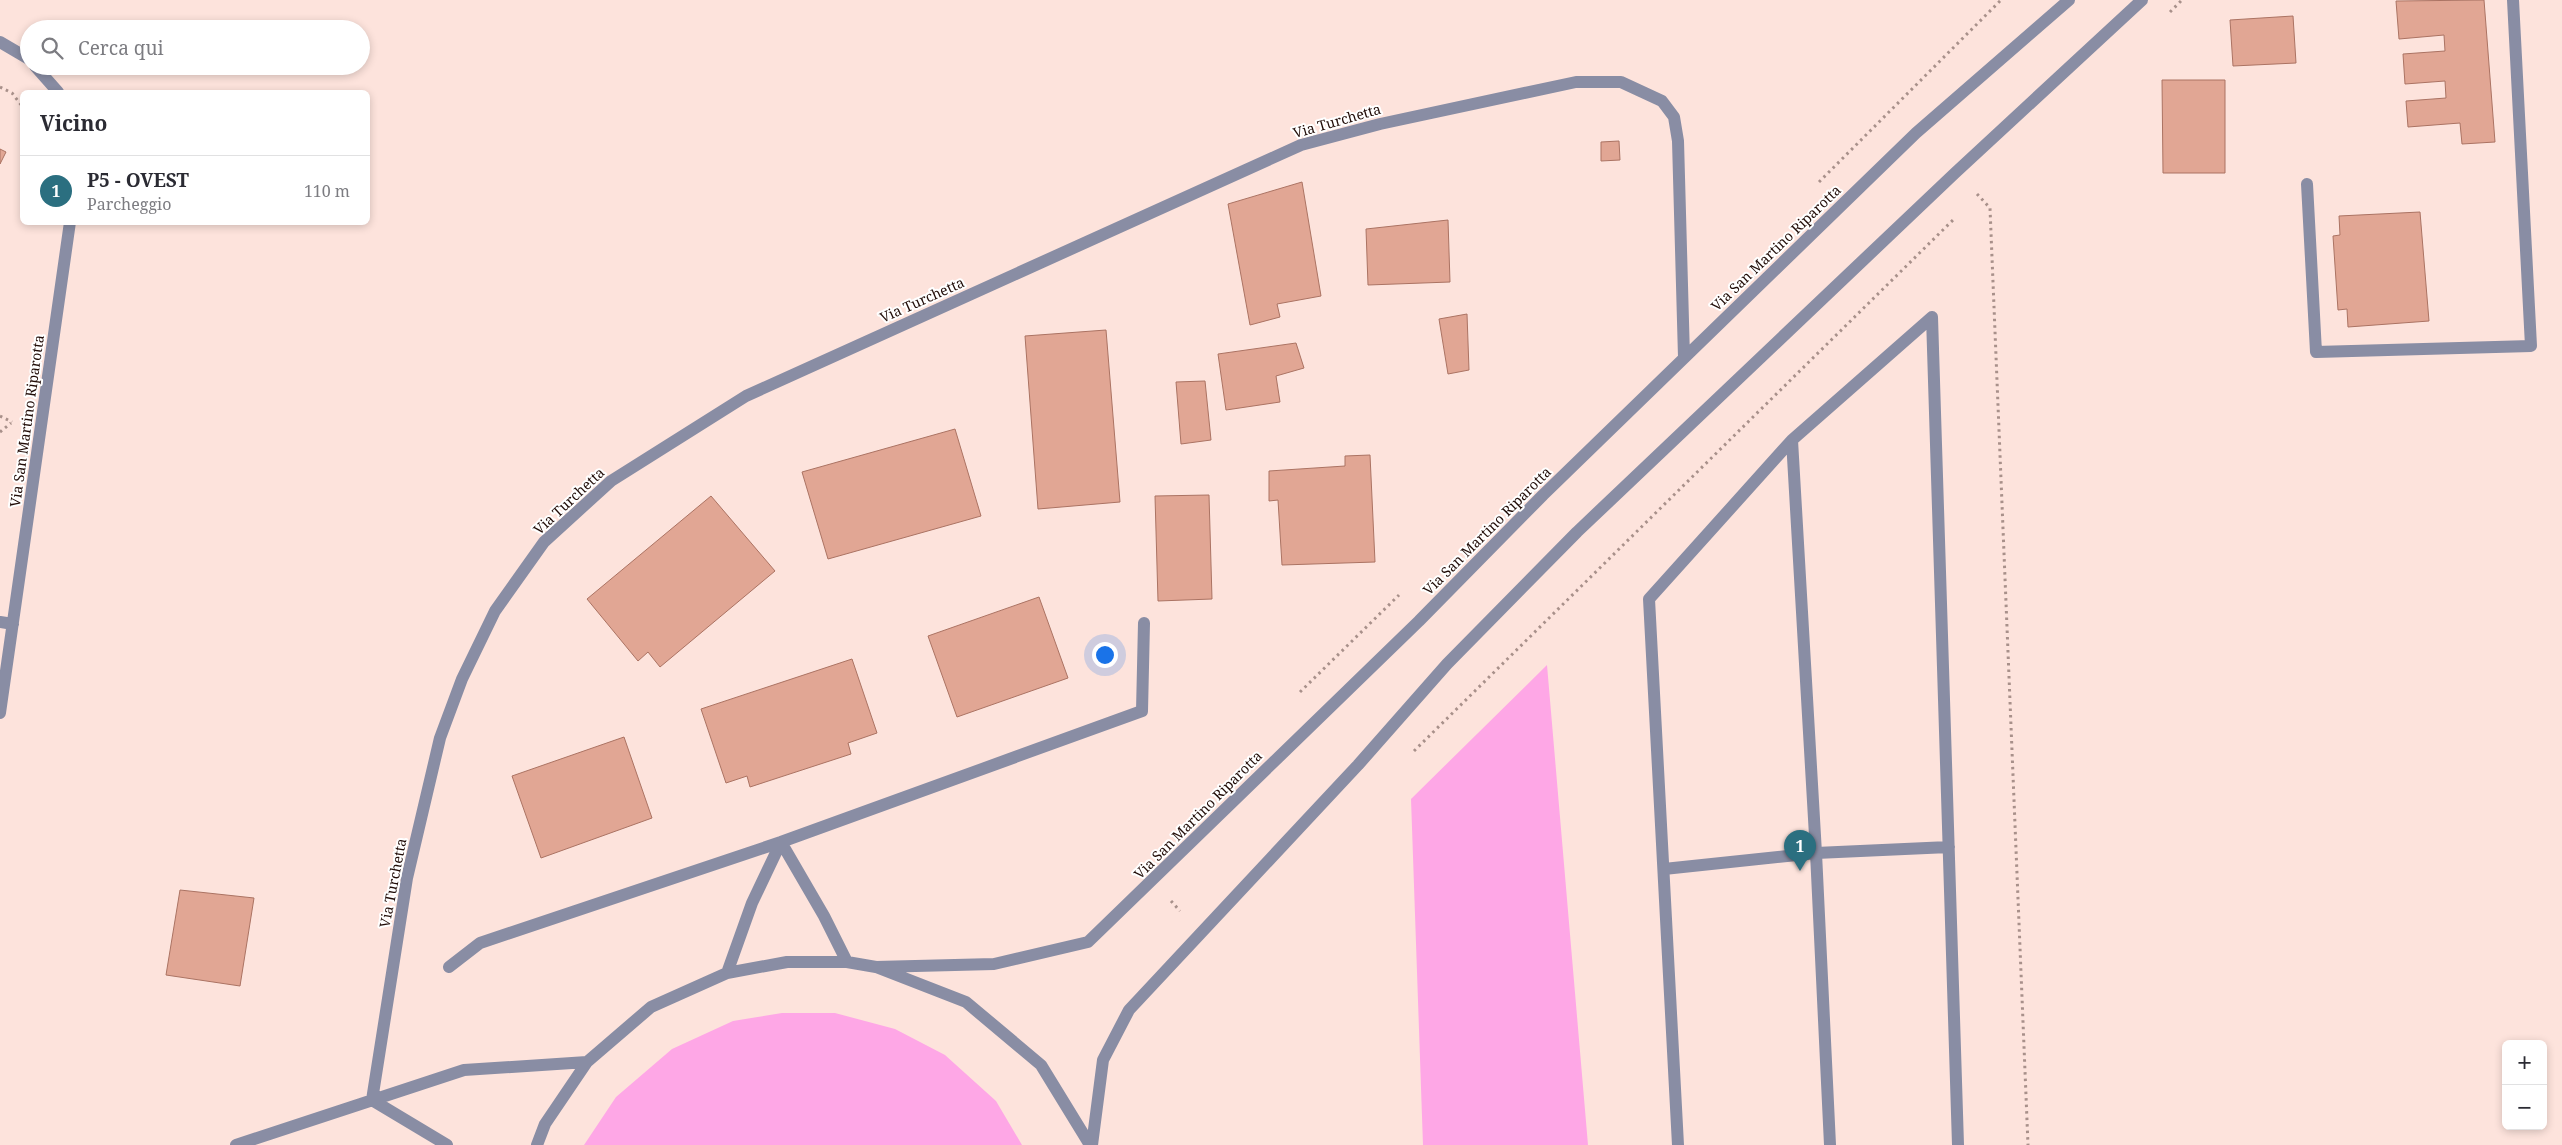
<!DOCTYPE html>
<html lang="it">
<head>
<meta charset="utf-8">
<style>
	:root { --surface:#fff; --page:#f2f2f3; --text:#2b2b33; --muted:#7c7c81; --line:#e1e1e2; --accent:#2b6f80 }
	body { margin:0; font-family:"Noto Serif",serif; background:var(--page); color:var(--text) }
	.controls { position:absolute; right:15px; bottom:15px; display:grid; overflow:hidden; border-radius:8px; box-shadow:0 2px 8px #0003 }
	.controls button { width:45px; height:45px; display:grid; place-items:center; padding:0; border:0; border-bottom:1px solid var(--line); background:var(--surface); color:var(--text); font:25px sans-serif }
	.you { position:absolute; left:1104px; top:654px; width:18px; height:18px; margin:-12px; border:4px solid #fff; border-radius:50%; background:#1a73e8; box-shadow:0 0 0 8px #1a73e833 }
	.badge { display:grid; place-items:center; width:32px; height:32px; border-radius:50%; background:var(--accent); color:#fff; font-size:16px; font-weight:700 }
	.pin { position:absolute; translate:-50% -41px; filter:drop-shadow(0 1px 2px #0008) }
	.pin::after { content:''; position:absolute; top:26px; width:18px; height:15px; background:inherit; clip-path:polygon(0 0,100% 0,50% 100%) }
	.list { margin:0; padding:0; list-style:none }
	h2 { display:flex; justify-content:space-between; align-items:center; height:65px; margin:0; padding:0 20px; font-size:21px }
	h2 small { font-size:16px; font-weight:400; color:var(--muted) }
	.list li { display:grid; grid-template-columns:32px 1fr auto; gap:15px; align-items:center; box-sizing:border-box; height:70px; padding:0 20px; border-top:1px solid var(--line) }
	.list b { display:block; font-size:19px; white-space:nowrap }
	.list p { margin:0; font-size:16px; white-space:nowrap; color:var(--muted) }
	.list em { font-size:16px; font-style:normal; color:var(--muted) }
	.icon { flex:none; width:28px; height:28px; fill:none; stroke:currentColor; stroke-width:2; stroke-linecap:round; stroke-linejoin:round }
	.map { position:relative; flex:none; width:2562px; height:1145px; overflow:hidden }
	.search { position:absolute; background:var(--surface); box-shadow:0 2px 8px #0003; left:20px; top:20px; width:350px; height:55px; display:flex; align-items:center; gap:12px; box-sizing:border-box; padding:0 18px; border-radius:28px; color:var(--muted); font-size:19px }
	.panel { position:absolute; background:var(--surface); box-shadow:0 2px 8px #0003; left:20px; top:90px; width:350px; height:135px; border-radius:8px }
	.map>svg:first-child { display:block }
	.green { fill:#fea7e6 }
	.building { fill:#e1a694; stroke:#ab7363 }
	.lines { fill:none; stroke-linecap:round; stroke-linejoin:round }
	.path { stroke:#a8908a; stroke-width:3; stroke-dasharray:2.5 4; stroke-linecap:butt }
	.minor { stroke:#898da4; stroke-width:12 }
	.labels { text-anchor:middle; stroke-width:4; stroke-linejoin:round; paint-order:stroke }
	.street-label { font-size:14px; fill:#210c07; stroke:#fff }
</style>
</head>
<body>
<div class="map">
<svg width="2562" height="1145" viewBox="0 0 2562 1145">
	<rect width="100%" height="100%" fill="#fde3dc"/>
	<path class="green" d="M1547,665l41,480h-165l-12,-346z
		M782,1013h53l60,16 50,26 51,46 26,44h-438l32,-48 56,-48 61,-28z"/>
	<path class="building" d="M2484,0l11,142 -33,2 -2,-21 -52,4 -2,-26 40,-3 -1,-17 -40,3 -2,-30 42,-3 -1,-16 -45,4 -3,-38z
		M2293,16l3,47 -63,3 -3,-46z
		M2162,80h63v93h-62z
		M1619,141l1,19 -19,1v-19z
		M0,149l6,3 -6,12z
		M1302,182l19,114 -44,8 3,13 -30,8 -22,-121z
		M2420,212l9,109 -81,6 -1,-18 -9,1 -5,-74 7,-1 -1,-19z
		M1448,220l2,62 -82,3 -2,-56z
		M1467,314l2,56 -21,4 -9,-55z
		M1106,330l14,172 -82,7 -13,-173z
		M1296,343l8,25 -28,8 4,26 -54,8 -8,-56z
		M1205,381l6,59 -30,4 -5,-62z
		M955,429l26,87 -153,43 -26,-87z
		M1370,455l5,107 -93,3 -4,-65 -9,1v-30l76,-5v-10z
		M1209,495l3,104 -54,2 -3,-105z
		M711,496l64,75 -115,96 -12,-15 -10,9 -51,-62z
		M1039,597l29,81 -111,39 -29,-81z
		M852,659l25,74 -29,10 3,11 -101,33 -3,-11 -21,7 -25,-74z
		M624,737l28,81 -111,40 -29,-82z
		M180,890l74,8 -14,88 -74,-11z"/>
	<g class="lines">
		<path class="path" d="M2170,12l12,-12
			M0,87l12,6 10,13
			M1819,182l182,-182
			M1977,194l13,14 38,937
			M0,416l12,6
			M0,432l11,-9
			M1300,692l99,-97
			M1414,751l539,-531
			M1171,901l9,10"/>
		<path class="minor" d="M0,42l29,17
			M35,66l23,26
			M2307,184l9,168 215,-6 -18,-346
			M1932,317l26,828
			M1792,440l24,413 14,292
			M0,622l13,2
			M0,713l70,-491
			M781,842l43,74 23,46
			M1664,869l152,-16 133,-6
			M449,967l31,-24 301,-101 361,-131 2,-88
			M876,967l118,-3 94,-22 331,-321 124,-126 373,-362 153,-133
			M727,973l25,-70 29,-61
			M372,1100l35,-222 33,-140 22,-59 33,-68 49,-69 67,-61 135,-85 555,-251 79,-21 196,-42h45l41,19 12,16 4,24 6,216
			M372,1100l75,45
			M236,1145l228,-75 123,-8
			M537,1145l8,-21 42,-62 64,-55 76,-34 60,-11h60l29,5 90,35 75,63 49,80
			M1092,1145l11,-85 26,-50 229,-245 89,-101 130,-132 378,-359 187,-173
			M1678,1145l-29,-546 143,-159 140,-123"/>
	</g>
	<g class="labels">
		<g class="street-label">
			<text transform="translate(1337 121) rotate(-16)" y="5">Via Turchetta</text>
			<text transform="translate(1776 248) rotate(-44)" y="5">Via San Martino Riparotta</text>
			<text transform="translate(922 300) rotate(-24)" y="5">Via Turchetta</text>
			<text transform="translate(27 421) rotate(-82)" y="5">Via San Martino Riparotta</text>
			<text transform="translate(569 501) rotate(-43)" y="5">Via Turchetta</text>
			<text transform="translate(1487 531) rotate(-45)" y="5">Via San Martino Riparotta</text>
			<text transform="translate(1198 815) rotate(-45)" y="5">Via San Martino Riparotta</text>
			<text transform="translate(393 883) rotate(-79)" y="5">Via Turchetta</text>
		</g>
	</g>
</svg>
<div class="controls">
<button>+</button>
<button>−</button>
</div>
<div class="you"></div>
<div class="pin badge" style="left:1800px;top:871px">1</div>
<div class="search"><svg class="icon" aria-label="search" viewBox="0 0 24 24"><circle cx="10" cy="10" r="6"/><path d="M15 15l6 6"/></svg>Cerca qui</div>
<section class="panel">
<h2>Vicino<small></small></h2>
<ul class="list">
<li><span class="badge">1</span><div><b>P5 - OVEST</b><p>Parcheggio</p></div><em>110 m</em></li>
</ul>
</section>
</div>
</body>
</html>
